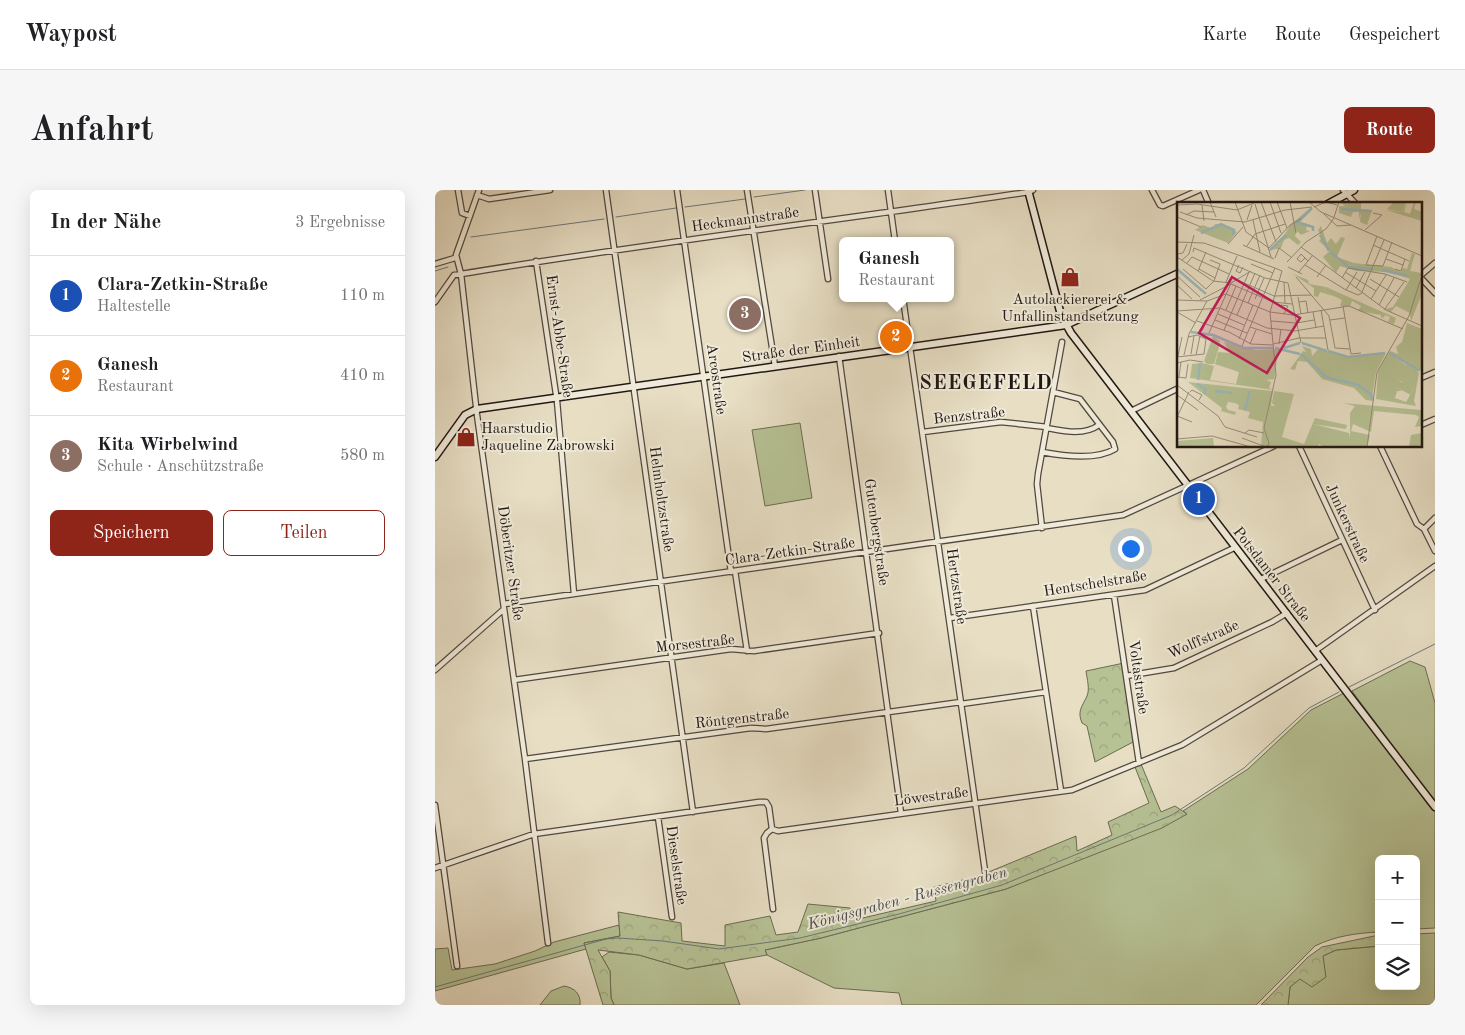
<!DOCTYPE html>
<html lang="de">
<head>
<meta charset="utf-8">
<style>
	:root { --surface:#fff; --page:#f6f6f6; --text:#202124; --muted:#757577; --line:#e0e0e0; --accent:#8f2418 }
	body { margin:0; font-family:"Old Standard TT",serif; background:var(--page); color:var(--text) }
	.controls { position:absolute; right:15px; bottom:15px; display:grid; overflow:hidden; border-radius:8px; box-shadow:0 5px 20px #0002 }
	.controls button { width:45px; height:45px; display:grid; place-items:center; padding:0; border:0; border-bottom:1px solid var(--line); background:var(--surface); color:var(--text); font:25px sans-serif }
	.you { position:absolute; left:695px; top:358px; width:18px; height:18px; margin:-12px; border:4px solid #fff; border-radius:50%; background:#1a73e8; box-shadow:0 0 0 8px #1a73e833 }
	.badge { display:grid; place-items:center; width:32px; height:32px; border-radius:50%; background:var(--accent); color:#fff; font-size:16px; font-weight:700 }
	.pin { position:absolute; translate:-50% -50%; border:2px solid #fff; box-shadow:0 1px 5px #0006 }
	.popup { position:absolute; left:404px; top:47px; width:115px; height:65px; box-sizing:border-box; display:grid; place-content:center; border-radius:8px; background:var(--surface); filter:drop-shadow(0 1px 4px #0005); font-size:16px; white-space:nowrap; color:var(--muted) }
	.popup b { font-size:19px; color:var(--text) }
	.popup::after { content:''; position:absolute; left:50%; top:100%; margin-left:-10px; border:10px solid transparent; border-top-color:var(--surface) }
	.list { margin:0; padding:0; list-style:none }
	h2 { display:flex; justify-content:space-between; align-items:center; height:65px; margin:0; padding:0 20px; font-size:21px }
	h2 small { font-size:16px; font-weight:400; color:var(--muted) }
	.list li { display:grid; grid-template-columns:32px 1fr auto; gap:15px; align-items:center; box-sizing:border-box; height:80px; padding:0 20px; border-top:1px solid var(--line) }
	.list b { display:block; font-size:19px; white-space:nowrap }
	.list p { margin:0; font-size:16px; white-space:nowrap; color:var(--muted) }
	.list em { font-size:16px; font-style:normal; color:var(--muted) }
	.actions { display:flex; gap:10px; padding:15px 20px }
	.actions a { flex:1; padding:11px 0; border:1px solid var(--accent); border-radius:8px; text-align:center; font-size:18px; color:var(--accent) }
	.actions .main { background:var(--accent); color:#fff }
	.icon { flex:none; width:28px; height:28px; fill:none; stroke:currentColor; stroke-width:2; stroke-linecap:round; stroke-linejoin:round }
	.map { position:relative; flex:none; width:1000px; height:815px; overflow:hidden; border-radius:8px }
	header { display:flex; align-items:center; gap:30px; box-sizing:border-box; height:70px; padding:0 25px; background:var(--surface); border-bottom:1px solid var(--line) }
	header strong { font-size:24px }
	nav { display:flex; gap:28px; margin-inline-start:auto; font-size:18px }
	.intro { display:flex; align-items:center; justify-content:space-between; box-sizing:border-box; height:120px; padding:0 30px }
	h1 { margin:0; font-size:35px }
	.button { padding:12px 22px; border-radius:8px; background:var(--accent); color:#fff; font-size:18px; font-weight:700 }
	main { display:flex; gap:30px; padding:0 30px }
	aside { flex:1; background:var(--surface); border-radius:8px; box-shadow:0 5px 20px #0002 }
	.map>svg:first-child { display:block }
	.green { fill:#b6c194; stroke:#6c6c53 }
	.forest { fill:url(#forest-crowns); stroke:#6c6c53 }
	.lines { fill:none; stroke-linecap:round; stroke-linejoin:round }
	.stream { stroke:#6b7879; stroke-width:1 }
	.street-casing { stroke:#53483e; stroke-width:7 }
	.secondary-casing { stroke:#221612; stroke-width:9 }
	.street { stroke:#efead9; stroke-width:4.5 }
	.secondary { stroke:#efead9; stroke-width:6 }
	.labels { text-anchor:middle; stroke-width:4; stroke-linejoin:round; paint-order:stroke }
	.street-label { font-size:15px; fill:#221612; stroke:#efead9 }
	.poi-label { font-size:15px; fill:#221612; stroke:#efead9 }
	.water-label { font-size:16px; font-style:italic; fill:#4c4f4e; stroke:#efead9 }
	.district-label { font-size:20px; font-weight:bold; letter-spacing:1px; fill:#221612; stroke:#efead9 }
	.inset-river { fill:none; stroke:#9bb9be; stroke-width:2.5 }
	.inset-road { fill:none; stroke:#988e7d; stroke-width:1 }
	.view { fill:#c2185b; fill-opacity:0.15; stroke:#c2185b; stroke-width:2.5 }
	.inset-edge { fill:none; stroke:#221612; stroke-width:2.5 }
</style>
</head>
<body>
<header>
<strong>Waypost</strong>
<nav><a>Karte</a><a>Route</a><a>Gespeichert</a></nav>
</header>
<div class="intro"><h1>Anfahrt</h1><a class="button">Route</a></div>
<main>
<aside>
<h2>In der Nähe<small>3 Ergebnisse</small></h2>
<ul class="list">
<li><span class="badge" style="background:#1a4fb4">1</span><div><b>Clara-Zetkin-Straße</b><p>Haltestelle</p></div><em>110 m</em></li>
<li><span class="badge" style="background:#e8710a">2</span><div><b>Ganesh</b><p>Restaurant</p></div><em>410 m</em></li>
<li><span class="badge" style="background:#8d6e63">3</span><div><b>Kita Wirbelwind</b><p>Schule · Anschützstraße</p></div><em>580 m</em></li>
</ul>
<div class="actions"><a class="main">Speichern</a><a>Teilen</a></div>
</aside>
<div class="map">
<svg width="1000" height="815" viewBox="0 0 1000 815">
	<defs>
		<pattern id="forest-crowns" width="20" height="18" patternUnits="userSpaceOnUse" patternTransform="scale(1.25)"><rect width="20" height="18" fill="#b6c194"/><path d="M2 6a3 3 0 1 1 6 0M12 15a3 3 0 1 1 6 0" fill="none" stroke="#9ca57f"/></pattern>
	</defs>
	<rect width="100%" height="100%" fill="#e7dec4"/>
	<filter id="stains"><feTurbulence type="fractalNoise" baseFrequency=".004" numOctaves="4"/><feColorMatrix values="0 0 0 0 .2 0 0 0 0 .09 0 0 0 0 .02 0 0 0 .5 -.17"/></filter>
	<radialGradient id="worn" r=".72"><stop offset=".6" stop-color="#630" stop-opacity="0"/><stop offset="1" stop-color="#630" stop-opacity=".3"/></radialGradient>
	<path class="green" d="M365,233l12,75 -47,8 -13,-76z
		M975,471l15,6 10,36v99l-83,-111z
		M909,503l91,119v116l-19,1v-70h-37v73c-22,1 -44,4 -64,14l-59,59h-354l-3,-12 -65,-5 -67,-33 -2,-5 56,-12 185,-49 181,-75 -4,-3 65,-42 63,-59z
		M184,735l1,11 -36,7 2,6 -151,42v-42l13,-1 4,22 43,-6 40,-13 19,-9z
		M1000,743v72h-147l2,-18 33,-31 13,-6 43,-4v40h37v-52z
		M174,762l30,3 48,14 37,-6 16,42h-126l-3,-7 -1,-27 -8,-14z
		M129,796c11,2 17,8 16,19h-40l11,-14z"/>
	<path class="forest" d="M689,473l11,78 -40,21 -8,-36 -5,-3c-5,-12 0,-16 5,-27 3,-7 0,-17 -1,-25z
		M706,574l20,48 14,-6 12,8 -25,14 -156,61 -185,49 -56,12 2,5 -80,14 -48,-14 -41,-5 12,21 1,27 3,7h-11l-19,-62 36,-7 -2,-24 63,11 1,18 43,5v-21l45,-9 6,19 22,-3 10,-28 42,4 4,12 82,-19 -2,-14 45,-11 97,-40 1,15 35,-16 -4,-13 41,-19 -14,-36z
		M944,745v11l-43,4 -13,6 3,21 -14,10 -12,-8 -10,8 -2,18h-27l47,-48 14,-10z"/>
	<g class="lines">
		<path class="stream" d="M319,7l51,-7
			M250,17l60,-8
			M181,27l60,-9
			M36,47l133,-18
			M0,81l13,-4
			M914,497l86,-43
			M0,797l171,-48 12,-1 45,3 56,8 81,-11 99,-24 103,-29 170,-70 72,-47 65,-60 30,-16"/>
		<defs>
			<path id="street" d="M23,0l4,23 8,3
				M44,0l-23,65 5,19 16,141 48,344 23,184
				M171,0l87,622
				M242,0l54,382
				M312,0l28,176
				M380,0l13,89
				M453,0l7,51
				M717,0l8,15 3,1 36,-16
				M768,0l6,14
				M908,0l13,14
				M42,5l12,4 61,-9
				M101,71l21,140 17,193
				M0,74l20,-6
				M986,85l14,-12
				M986,88l14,15
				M468,108l83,580
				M0,112l19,-27 7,-1c188,-31 379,-54 568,-82l4,-2
				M404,166l49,356
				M986,188l14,-6
				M696,221l48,-23
				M986,235l14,-6
				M612,238c16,3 37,8 52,-3
				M488,242l78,-10 46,5
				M864,256l76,164
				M945,256l37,78 7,5
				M607,262c21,4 55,8 73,-3l-2,-7 -33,-43 -27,-7
				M1000,328l-11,11 11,22
				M607,338l-5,-44 1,-10 24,-132
				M300,381l12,80
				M826,389l81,-39
				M679,405l25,168
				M69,414l619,-89 151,-69
				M598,416l28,185
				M515,428l195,-28 91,-43
				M880,461l120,-85
				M0,480l69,-61
				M691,486l48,-8 98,-46 15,-9
				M79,490l217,-31 23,2 125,-18
				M526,514l85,-12
				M452,522l14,101
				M90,569l226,-31 15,1 195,-27
				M0,615l22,161
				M223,627l14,100
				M337,639l-5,4 -3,5 9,71
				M0,678l99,-34 225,-32h7l3,5 3,22 6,2 294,-41 110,-45 140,-85"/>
			<path id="secondary" d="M593,0l33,125 10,18 364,474
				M893,14l26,-14
				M0,267l30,-42 12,-6 589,-84 113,-52"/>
		</defs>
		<use href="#street" class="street-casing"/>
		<use href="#secondary" class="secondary-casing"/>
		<use href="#street" class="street"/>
		<use href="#secondary" class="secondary"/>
	</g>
	<defs>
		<symbol id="shop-bare" viewBox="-9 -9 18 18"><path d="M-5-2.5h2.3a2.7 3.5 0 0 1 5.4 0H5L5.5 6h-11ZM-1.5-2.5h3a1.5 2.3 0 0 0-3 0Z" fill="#8f2418" stroke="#efead9" stroke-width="2.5" paint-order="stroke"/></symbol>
	</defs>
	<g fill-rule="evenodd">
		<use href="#shop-bare" x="621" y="73" width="28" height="28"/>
		<use href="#shop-bare" x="17" y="233" width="28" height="28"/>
	</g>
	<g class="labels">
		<g class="street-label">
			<text transform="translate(310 29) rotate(-8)" y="5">Heckmannstraße</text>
			<text transform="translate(125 146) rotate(82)" y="5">Ernst-Abbe-Straße</text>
			<text transform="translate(366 159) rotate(-8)" y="5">Straße der Einheit</text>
			<text transform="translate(282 189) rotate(82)" y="5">Arcostraße</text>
			<text transform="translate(534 225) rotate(-6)" y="5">Benzstraße</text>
			<text transform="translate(227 309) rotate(82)" y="5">Helmholtzstraße</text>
			<text transform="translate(913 333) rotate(65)" y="5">Junkerstraße</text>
			<text transform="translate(442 342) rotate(82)" y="5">Gutenbergstraße</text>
			<text transform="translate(355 361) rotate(-8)" y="5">Clara-Zetkin-Straße</text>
			<text transform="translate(76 373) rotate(82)" y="5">Döberitzer Straße</text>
			<text transform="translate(837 384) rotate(52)" y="5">Potsdamer Straße</text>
			<text transform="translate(660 393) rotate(-9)" y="5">Hentschelstraße</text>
			<text transform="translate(522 396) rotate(82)" y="5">Hertzstraße</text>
			<text transform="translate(768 449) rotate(-24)" y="5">Wolffstraße</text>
			<text transform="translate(260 453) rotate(-6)" y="5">Morsestraße</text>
			<text transform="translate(704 487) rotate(82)" y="5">Voltastraße</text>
			<text transform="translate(307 528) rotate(-6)" y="5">Röntgenstraße</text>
			<text transform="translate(496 606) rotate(-7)" y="5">Löwestraße</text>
			<text transform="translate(242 675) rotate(82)" y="5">Dieselstraße</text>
		</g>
		<g class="poi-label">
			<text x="635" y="114">Autolackiererei &amp;<tspan x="635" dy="17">Unfallinstandsetzung</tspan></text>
			<text x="46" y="243" text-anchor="start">Haarstudio<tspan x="46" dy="17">Jaqueline Zabrowski</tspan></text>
		</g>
		<g class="water-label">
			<text transform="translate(472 707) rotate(-15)" y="6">Königsgraben - Russengraben</text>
		</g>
		<g class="district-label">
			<text x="551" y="199">SEEGEFELD</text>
		</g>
	</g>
	<g transform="translate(742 12)">
		<rect width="245" height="245" fill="#e7dec4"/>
		<path d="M163,0h21v8h11l-5,15 -7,-3 1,-9 -2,6v-7h-6l-2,5 -12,-4v-7h6zM217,0h12l-4,10 -15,-3zM132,7l-9,13 7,3 -1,5 4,1 -9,4 -4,-4 -2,5 6,6 -3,3 -9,-7 -5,2 -3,8 -11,2 10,-7 10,-18zM38,22l9,1 13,7 -9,11 -33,-13 8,-5 10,4zM144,24l6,17 4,-5 5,6 5,-7 4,1 -8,19 17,6 37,4 10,5 2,-4 4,1 5,-16 3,1 -5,17 12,2 -4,10 4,-8v19l-11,27 -1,-8 -14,-7 -5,6 -6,-3 8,-2 17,-28 -19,-7 -34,-1 -17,-5 -4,7 -13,-16 7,-6 -11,-10 3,-3 -4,-8zM149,85l70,31 -2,6 -6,-2 2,-5 -5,-2 -2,4v-3l-2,3v-4l-23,-4 3,-5 -9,-5 -2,5h-10l2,-6 -18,-9zM230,121l15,6v41l-5,2 -6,23 -17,-9 9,-4 -7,-3 1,-3 15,8 -11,-6 6,-15 -19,-10 2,-2 8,3 -2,-7 6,-5zM36,134l7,5 -1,6 -5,17h-7l-3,-3zM47,140l32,8 23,-1 -5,30 -8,1 5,2 -2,6 4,2 -83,-12 2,-14 10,-1 12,3 -4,14 26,4 3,-12 -24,-8 3,-12 12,1zM126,149l6,2 13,22 36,10 12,7 3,9 -7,-1 -12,-12 -32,-9 -15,-17 -9,-1 -3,9 -5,-1zM11,180l85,9 -2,15h4l-3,-3 2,-12 20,3 -12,43 22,7 11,-26 32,7 -1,4 -33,-5 36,9 1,6v-26l5,-7 -12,-3 78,7 1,16 -7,1 4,-10 -3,-2 -42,-4 -3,21 -18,-8 -2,7 19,4 -3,12h-43l-5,-3 -1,3h-57l2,-25 -15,-4 2,-6 -12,-3 1,-4 -4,-2 -7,-1 -2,5 2,3 8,2 -1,3 -14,-4 1,-3zM245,231v14h-13l2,-12z" fill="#b6c194"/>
		<path d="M230,0l-3,10 6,2 4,-12h2l-2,7 8,3v9l-36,-11 16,2zM116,72l15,6 1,4 17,3 -2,4 12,6 -16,-5 -2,5 -4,-1v-8zM125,144l9,3 1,7 7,-8 29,10 38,-5 -10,19 -4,26 -2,-6 -12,-7 -36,-10zM211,151l20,13 -7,12h-5l9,7 -10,1 7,5h-5l-2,7 11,4 6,-10 4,-21 3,2 -5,28 2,5 -40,-7 2,-28zM36,236l1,9h-37v-6z" fill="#b6c194"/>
		<path class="inset-river" d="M164,7l31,2M123,21l13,4v4M119,22l16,-16M24,31l20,-9 13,6 -1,5M143,33l9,16M93,48l16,-15M153,50l19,15 24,2M0,67l29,25M205,68l25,6M14,130l22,3 31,13h29M125,141l25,8M98,146l25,6M107,146l16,-5M151,149l20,6 37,-4M212,151l30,17M124,152l25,23 32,8 13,9 1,6M21,178l2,-17M20,182l9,5 -2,5M38,189l17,2M68,208l5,-19"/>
		<path class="inset-road" d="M33,0l6,15M58,0l11,30 23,16 21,-23 11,-6M84,0l15,40M93,0l11,31M100,0l10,26M113,0l6,31M132,0l12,10 101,44M78,2l16,53M0,3l20,-1 40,6 17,-7M25,3l2,16M137,5l12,-5 11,3M3,10l17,6 48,4 40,-12 27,-3M147,12l13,12 14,-1M9,13l8,-4 20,1M0,15l24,10M157,15l5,-15M70,18l5,-15M76,18l7,32M188,28l17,-15 -9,-2M200,34l-11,29 17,1 9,-24M0,40l27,1 71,25M51,42l15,-17M66,43l31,14M196,43l36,16M70,44l8,-12 30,-10M124,45l85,63 36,16M16,50l1,-4 71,30 23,5M0,52l6,-1 4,-9M0,55l36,24 18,2M98,56l4,-10 12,9M128,56l-4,4 -4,-3 4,-5 7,7M209,57l17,6M5,58l7,-6 5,-19M33,58l10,4 -6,17M110,60l19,-20 20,-13 8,-11M10,61l5,-6 37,17M74,62l22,9M62,63l-3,6 4,2 3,-6M128,63l41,25 12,5 4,-2M111,65l14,7M6,67l23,20 8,-8M22,67l16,9M218,67l6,2 4,-12M21,69l8,-19M168,70l31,19M121,71l15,-18M0,74l23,21M119,75l33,39 6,32 15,1M140,75l9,-12M165,76l6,-10 37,6 22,8M58,77l39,17 37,-1M193,77l29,18M49,80l11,-26M107,80l1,21M111,81l13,60M54,82l42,18 19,2M0,83l15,14M179,86l9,-16M169,88l11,-18M185,90l22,-52M49,92l44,18 23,3 56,-9 54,23M121,95l3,17M78,97l9,-21M194,97l15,-24M0,98l30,1 19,-7M23,98l31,-16M122,100l7,-1 2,12M71,101l12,-28M202,103l15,-27M166,104l8,48 10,-1M43,106l47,20 28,3 29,-5M49,108l10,-24M144,108l7,40M207,108l20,-28M0,109l43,-3M0,110l19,11M136,110l3,15M41,112l26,11M107,112l4,-8 -7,-1 3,3M60,113l18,-42M38,118l32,13M153,118l15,-2M20,119l32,11 22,12 22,1M94,119l25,2 18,-3M73,125l22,7M47,128l25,-58M25,129l9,-21M32,131l22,-50 20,-12M62,137l14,-34M73,142l6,-14M96,142l26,-6h27M102,142l2,-15M65,144l33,-78M14,152l3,-18M7,153l5,-21 18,-33M19,153l4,-19M1,154l4,-19M0,155l27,-3 2,-15 -9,-4 -9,2M0,161l13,-3 13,2M0,175l9,1 2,-14M2,175l2,-15M0,183l41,31 7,11 32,10M13,190l2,-2 10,5 -3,5M0,193l21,15M0,214l15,6M0,215l12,-25M68,231l4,-3 15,3M65,236l24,9M0,237l35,-3 39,11M90,245l2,-4 -5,-15 12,-53 -6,-63 12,-41 -7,-3M190,245l10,-75 32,-56 13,-41"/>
		<path class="view" d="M55,75l68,41 -33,55 -68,-40z"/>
		<rect width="245" height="245" class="inset-edge"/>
	</g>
	<rect width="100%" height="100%" filter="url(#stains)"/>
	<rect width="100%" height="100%" fill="url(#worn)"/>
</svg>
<div class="controls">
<button>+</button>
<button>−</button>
<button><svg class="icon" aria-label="layers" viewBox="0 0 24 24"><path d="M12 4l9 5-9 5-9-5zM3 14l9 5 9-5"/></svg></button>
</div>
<div class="you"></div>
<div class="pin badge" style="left:764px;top:309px;background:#1a4fb4">1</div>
<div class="pin badge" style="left:461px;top:147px;background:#e8710a">2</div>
<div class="popup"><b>Ganesh</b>Restaurant</div>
<div class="pin badge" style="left:310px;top:124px;background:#8d6e63">3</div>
</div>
</main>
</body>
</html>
